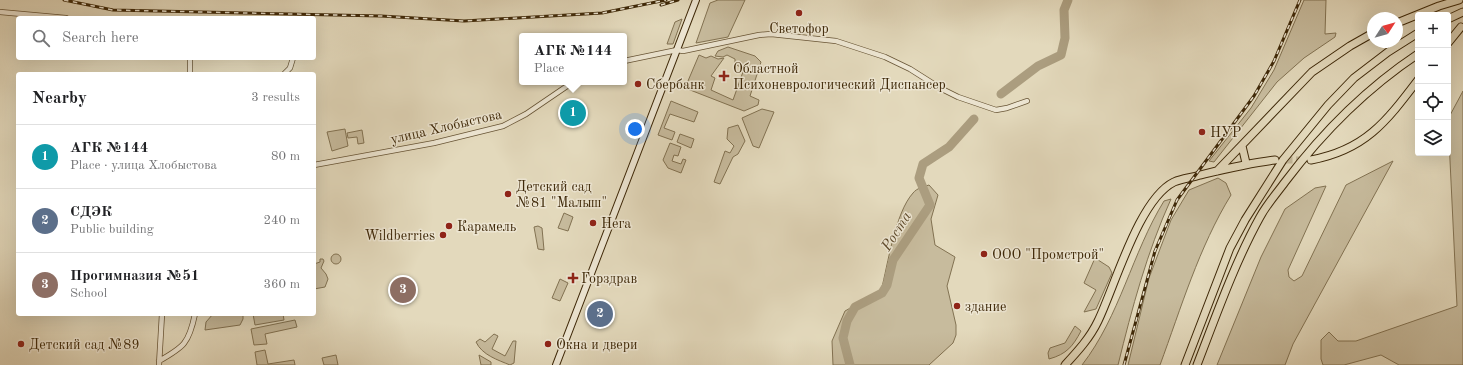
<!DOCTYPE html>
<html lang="en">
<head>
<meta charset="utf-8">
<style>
	:root { --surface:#fff; --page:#f2f2f2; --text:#202124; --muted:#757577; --line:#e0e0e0; --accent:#d93025 }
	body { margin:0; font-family:"Old Standard TT",serif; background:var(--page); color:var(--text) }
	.controls { position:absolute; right:12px; top:12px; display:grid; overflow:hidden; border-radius:4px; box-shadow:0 4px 16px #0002 }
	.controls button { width:36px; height:36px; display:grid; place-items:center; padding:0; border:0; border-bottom:1px solid var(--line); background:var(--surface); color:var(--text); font:20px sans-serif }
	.compass { position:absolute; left:1367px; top:12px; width:36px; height:36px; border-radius:50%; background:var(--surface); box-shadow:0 4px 16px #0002; rotate:54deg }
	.you { position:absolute; left:635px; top:129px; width:14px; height:14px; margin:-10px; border:3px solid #fff; border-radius:50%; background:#1a73e8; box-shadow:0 0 0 6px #1a73e833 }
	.badge { display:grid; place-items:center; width:26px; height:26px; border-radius:50%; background:var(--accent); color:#fff; font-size:13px; font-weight:700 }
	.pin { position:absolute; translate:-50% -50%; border:2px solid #fff; box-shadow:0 1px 4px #0006 }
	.popup { position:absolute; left:519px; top:33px; width:108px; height:52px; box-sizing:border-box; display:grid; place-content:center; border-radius:4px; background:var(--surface); filter:drop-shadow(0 1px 3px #0005); font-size:13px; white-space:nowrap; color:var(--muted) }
	.popup b { font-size:15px; color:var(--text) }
	.popup::after { content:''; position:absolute; left:50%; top:100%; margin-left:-8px; border:8px solid transparent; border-top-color:var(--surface) }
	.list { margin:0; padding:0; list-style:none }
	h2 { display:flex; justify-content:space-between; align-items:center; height:52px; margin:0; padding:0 16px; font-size:17px }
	h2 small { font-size:13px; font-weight:400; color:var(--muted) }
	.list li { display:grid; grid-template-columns:26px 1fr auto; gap:12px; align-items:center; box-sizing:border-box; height:64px; padding:0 16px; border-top:1px solid var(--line) }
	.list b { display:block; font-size:15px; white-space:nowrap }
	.list p { margin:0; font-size:13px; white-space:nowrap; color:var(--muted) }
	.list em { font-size:13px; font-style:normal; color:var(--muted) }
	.icon { flex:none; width:22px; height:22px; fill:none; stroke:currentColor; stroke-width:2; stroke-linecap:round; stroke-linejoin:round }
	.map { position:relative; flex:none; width:1463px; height:365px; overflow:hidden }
	.search { position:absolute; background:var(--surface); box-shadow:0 4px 16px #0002; left:16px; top:16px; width:300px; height:44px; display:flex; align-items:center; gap:10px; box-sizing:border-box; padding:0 14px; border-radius:4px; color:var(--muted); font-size:15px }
	.panel { position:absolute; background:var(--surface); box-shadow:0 4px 16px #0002; left:16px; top:72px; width:300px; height:244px; border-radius:4px }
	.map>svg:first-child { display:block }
	.green { fill:#c7bb9d; stroke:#827252 }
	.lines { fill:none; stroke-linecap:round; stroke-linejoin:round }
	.river { stroke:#ab9d7f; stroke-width:9 }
	.primary-tunnel { stroke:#c2b698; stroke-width:7; stroke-dasharray:7 3.5; stroke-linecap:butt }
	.street-casing { stroke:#675435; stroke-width:6 }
	.secondary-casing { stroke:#3e2808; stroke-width:8 }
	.primary-casing { stroke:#3e2808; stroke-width:9 }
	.street { stroke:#ede6d3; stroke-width:4.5 }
	.secondary { stroke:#ede6d3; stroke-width:6 }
	.primary { stroke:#e3d9bc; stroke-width:7 }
	.rail-casing { stroke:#3e2808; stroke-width:3 }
	.rail { stroke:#ede6d3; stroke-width:1.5; stroke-dasharray:4.5; stroke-linecap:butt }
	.poi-dot { fill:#8f2418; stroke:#ede6d3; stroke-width:1.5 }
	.labels { text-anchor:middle; stroke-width:3; stroke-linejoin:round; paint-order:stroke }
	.poi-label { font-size:14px; fill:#3e2808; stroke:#ede6d3; text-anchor:start }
	.street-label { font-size:14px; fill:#3e2808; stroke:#ede6d3 }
	.water-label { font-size:15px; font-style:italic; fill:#5f4b2c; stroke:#ede6d3 }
</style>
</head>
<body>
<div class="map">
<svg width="1463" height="365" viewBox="0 0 1463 365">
	<rect width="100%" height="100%" fill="#e3d9bc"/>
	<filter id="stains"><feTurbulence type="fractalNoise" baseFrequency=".005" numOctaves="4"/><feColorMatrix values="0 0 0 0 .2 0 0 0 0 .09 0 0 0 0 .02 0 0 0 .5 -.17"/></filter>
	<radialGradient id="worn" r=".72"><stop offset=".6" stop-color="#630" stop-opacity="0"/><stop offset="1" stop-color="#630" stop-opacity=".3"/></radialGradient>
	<path class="green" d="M718,0h27l-17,37 -32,6 14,-40z
		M1304,0h22l-1,34 11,-1 -1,4 -31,21 -27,24 -63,80 -5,-1 42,-53 23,-38z
		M682,19l-9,25h-6l8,-22z
		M728,47l27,9 6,6 -11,34 9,4 -1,5 -14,6 -59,-23 14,-33 7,3 5,-2 7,3 6,-1 -13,18 4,2 -4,12 22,10 11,-31 -9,-5v-5l-8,-4 -4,2 -8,-1 3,-5z
		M1463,91v274h-64l-18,-10 -37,10h-21l-2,-6v-19l8,-8 9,9h18l101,-35 -9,-187z
		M671,101l27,11 -4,10 -24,-8 -6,14 11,4 -3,8 -14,-5z
		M762,109l12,3 -15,36 -6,-2 -11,-28z
		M738,125l7,16 -7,13 -5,3 -13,27 -6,-2 11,-31 5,2 4,-7 -7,-7 1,-11z
		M345,129l3,17 -16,5 -5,-19z
		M362,130l2,13 -6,1 -1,-7 -9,1 -1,-5z
		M680,134l14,5 -3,9 -14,-6z
		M670,143l11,4 -3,9 -4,-1 -2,6 9,3 2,-5 3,1 -5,13 -13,-5 -5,-8z
		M1393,161l-100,183 -8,21h-68l44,-108 24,-48 30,-21 11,-2 -38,84 1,7 5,4 8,-5 44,-91z
		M1218,178l8,5 5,12c-32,52 -50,113 -71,170h-32l21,-87 22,-58 18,-30z
		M929,185l9,10 -7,24 4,26 20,12 -8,29 9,39v10l-3,8 -24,22h-96l-1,-24 13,-30 36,-20c7,-27 14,-78 32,-98 4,-5 10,-6 16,-8z
		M1171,199c-24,53 -39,109 -53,166h-36c38,-49 50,-112 82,-164z
		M564,213l9,4 -5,14 -10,-3z
		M538,226l4,2 2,22 -6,-1 -4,-22z
		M331 259a5 5 0 1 1 10 0a5 5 0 1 1-10 0Z
		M1095,258l14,9 3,6 -16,36 -12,3 12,-22 -12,-7z
		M320,259h3l1,2 -3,7 5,6 2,5 -3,8 -11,2v-25l6,-2z
		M560,279l8,4 -8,18 -8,-3z
		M213,314h30v5l-3,6 -35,5 1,-8z
		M253,314h30l1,6 -29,5z
		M295,320l2,7 -32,7 2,10 -13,1 -3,-16z
		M1075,326l6,5c-8,15 -14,23 -32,28l-1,-6 2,-5 15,-5z
		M494,334l4,2 -6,13 13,7 8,-15h3l-2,22 -4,2c-12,-5 -28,-10 -34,-23l4,-3 5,3z
		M265,350l3,14 26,-4 1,5h-38l-2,-13z
		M336,355l2,10h-14l-2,-7z
		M479,355l12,7v3h-10z"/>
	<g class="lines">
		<path class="river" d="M1001,94l37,-28 23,-11 4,-17 -1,-28 4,-10
			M850,365l-7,-27 4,-17 8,-14 27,-14 5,-8 6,-25 37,-55 -11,-27 4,-14 26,-17 25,-28"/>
		<path class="primary-tunnel" d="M1275,160h31"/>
		<defs>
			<path id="street" d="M0,12l66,6
				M624,61l53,-11 6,1 76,-16 12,-1 65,7 49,16 25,12 30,19 18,9 38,13 11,-2 20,-7
				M190,74v-16
				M284,74l6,-6 3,-10
				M314,165l120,-22 69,-17 23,-12 47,-32
				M159,361c25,-14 30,-18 36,-47
				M159,365l3,-51"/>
			<path id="secondary" d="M556,365l140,-365"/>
			<path id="primary" d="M1448,19l15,-7
				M1397,23l42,-17 20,-6
				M1448,43l13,-16
				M1242,146l4,17
				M1311,160c54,-10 75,-38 107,-80
				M1217,171l95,-99 38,-26 23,-13
				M1065,365c12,-13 25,-27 33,-44 17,-35 41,-122 76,-139 9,-4 17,-4 26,-7 25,-6 49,-12 75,-15
				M1185,365l45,-117 15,-28 38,-60 45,-55 26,-27 34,-26 30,-19
				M1197,365c19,-49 38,-103 63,-148 7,-13 17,-24 25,-35 37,-49 82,-94 133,-128"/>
		</defs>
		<use href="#street" class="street-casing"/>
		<use href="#secondary" class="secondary-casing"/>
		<use href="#primary" class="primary-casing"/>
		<use href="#street" class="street"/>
		<use href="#secondary" class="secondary"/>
		<use href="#primary" class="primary"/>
		<defs>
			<path id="rail" d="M64,0l49,10 268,6 83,5 138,-8 64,-13
				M661,5l17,-5
				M1124,365l31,-114 22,-51 77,-104 20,-35 26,-61"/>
		</defs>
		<use href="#rail" class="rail-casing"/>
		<use href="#rail" class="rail"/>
	</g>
	<g class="poi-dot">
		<circle cx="799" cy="13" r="4"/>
		<path d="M722 70h4v4h4v4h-4v4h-4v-4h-4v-4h4z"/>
		<circle cx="638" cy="84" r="4"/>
		<circle cx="1202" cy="132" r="4"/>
		<circle cx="508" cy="194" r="4"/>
		<circle cx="593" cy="223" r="4"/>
		<circle cx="449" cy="226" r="4"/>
		<circle cx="443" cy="235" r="4"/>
		<circle cx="984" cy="254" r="4"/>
		<path d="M571 272h4v4h4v4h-4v4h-4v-4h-4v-4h4z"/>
		<circle cx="957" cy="306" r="4"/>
		<circle cx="21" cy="344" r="4"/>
		<circle cx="548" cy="344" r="4"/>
	</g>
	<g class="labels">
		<g class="poi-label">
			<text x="799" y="33" text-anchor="middle">Светофор</text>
			<text x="733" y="73">Областной<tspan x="733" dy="16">Психоневрологический Диспансер</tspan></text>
			<text x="646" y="89">Сбербанк</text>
			<text x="1210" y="137">НУР</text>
			<text x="516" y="191">Детский сад<tspan x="516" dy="16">№81 "Малыш"</tspan></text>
			<text x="601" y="228">Нега</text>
			<text x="457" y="231">Карамель</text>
			<text x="435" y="240" text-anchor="end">Wildberries</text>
			<text x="992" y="259">ООО "Промстрой"</text>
			<text x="581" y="283">Горздрав</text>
			<text x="965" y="311">здание</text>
			<text x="29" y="349">Детский сад №89</text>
			<text x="556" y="349">Окна и двери</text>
		</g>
		<g class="street-label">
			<text transform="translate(446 126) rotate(-13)" y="5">улица Хлобыстова</text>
		</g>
		<g class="water-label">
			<text transform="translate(896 231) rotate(-58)" y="5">Роста</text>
		</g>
	</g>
	<rect width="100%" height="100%" filter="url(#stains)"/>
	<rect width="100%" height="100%" fill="url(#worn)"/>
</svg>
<div class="controls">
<button>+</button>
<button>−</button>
<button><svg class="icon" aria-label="locate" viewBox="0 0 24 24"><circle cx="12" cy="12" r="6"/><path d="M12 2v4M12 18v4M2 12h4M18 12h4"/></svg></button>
<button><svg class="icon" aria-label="layers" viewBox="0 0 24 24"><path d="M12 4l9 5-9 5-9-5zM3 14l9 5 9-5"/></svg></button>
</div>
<svg class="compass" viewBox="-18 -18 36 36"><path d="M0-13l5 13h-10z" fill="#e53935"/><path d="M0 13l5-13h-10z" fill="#757577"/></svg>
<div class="you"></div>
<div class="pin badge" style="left:573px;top:113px;background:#0f9aa8">1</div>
<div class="popup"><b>АГК №144</b>Place</div>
<div class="pin badge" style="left:600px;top:314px;background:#5c6f8a">2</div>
<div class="pin badge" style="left:403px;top:290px;background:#8d6e63">3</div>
<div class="search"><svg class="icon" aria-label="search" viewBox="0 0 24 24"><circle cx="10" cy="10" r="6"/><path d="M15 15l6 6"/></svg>Search here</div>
<section class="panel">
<h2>Nearby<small>3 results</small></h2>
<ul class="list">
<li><span class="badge" style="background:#0f9aa8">1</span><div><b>АГК №144</b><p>Place · улица Хлобыстова</p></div><em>80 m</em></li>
<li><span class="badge" style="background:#5c6f8a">2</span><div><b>СДЭК</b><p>Public building</p></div><em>240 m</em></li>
<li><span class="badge" style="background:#8d6e63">3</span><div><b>Прогимназия №51</b><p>School</p></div><em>360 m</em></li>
</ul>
</section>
</div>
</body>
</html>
